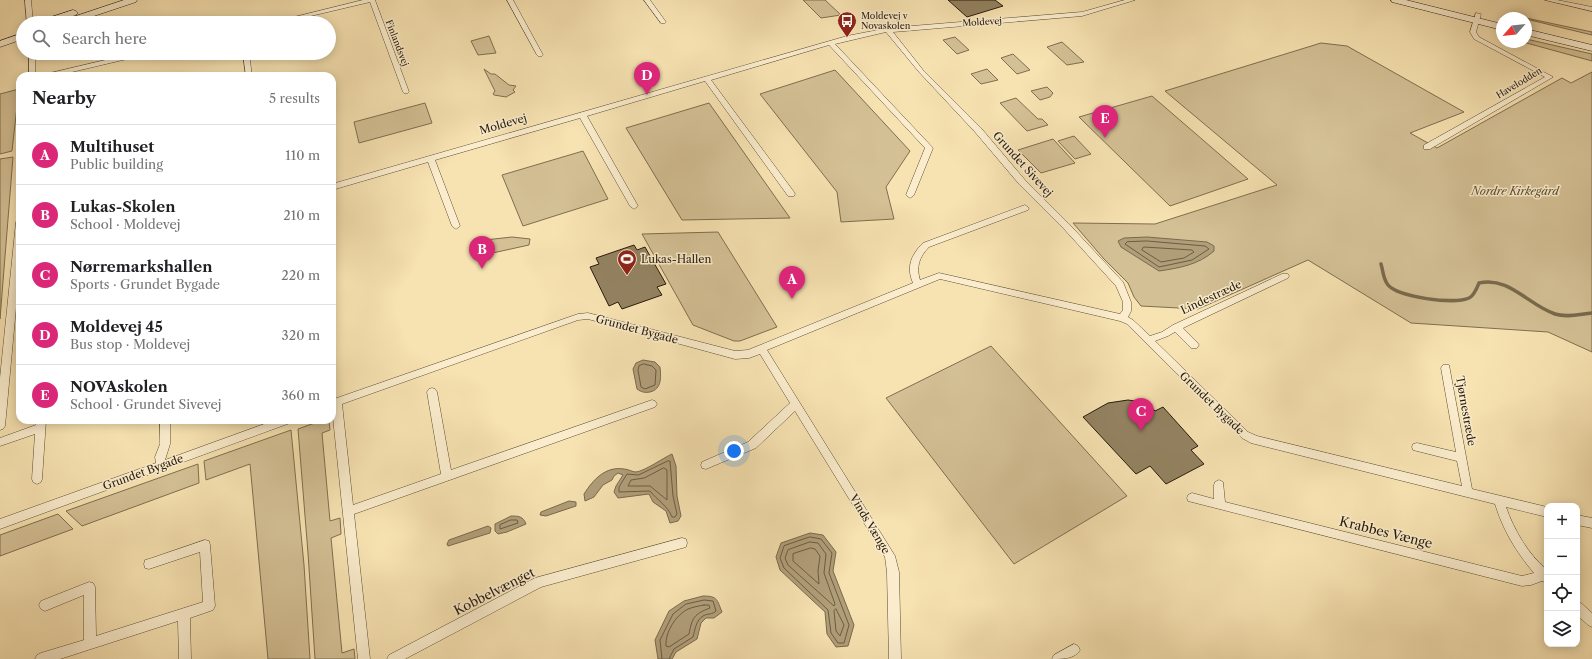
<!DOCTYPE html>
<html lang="en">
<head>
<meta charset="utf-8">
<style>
	:root { --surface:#fff; --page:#f6f6f6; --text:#202124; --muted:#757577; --line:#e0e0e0; --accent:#db2777 }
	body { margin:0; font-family:"Libre Caslon Text",serif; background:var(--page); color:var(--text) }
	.controls { position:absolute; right:12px; bottom:12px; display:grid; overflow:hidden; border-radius:8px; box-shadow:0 2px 10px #0003 }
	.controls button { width:36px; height:36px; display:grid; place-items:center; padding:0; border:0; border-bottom:1px solid var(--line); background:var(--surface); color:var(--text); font:20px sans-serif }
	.compass { position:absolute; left:1496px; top:12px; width:36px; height:36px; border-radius:50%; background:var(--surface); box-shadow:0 2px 10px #0003; rotate:243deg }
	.you { position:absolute; left:734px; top:451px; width:14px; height:14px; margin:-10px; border:3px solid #fff; border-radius:50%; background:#1a73e8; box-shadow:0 0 0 6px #1a73e833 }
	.badge { display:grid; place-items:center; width:26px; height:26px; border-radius:50%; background:var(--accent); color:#fff; font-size:13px; font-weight:700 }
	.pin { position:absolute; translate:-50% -33px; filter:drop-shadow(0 1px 2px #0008) }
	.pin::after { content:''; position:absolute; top:21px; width:14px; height:12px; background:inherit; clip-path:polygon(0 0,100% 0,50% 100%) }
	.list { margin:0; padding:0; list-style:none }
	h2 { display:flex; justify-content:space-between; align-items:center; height:52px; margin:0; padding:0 16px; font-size:17px }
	h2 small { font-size:13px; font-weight:400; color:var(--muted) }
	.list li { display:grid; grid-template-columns:26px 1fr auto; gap:12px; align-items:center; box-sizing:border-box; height:60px; padding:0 16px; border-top:1px solid var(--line) }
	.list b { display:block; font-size:15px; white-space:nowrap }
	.list p { margin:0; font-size:13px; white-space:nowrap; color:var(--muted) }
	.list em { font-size:13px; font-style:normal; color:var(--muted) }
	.icon { flex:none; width:22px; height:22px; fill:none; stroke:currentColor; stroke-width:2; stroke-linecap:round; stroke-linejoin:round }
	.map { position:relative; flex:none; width:1592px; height:659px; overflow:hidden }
	.search { position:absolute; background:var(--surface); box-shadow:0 2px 10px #0003; left:16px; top:16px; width:320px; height:44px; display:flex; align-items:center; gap:10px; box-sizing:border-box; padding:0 14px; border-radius:22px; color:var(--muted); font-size:15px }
	.panel { position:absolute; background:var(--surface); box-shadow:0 2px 10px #0003; left:16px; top:72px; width:320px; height:352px; border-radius:12px }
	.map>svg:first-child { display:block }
	.green { fill:#d4c095; stroke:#7e6e50 }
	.water { fill:#b09e79; stroke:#796a4d }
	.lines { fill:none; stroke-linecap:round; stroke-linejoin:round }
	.shore { stroke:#6c5c42; stroke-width:1 }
	.stream { stroke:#796a4d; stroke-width:3.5 }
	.building { fill:#938261; stroke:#271b0b }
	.street-casing { stroke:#5b4d34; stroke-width:1 }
	.secondary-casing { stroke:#271b0b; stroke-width:1 }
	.street { fill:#faeccc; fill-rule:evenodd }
	.secondary { fill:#faeccc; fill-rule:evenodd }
	.labels { text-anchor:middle; stroke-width:3; stroke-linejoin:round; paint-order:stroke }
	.far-poi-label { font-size:9px; fill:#271b0b; stroke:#faeccc; text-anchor:start }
	.far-street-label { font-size:9px; fill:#271b0b; stroke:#faeccc }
	.street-label { font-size:11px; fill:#271b0b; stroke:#faeccc }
	.park-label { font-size:11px; font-style:italic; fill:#5b4d34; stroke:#faeccc }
	.poi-label { font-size:11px; fill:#271b0b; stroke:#faeccc; text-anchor:start }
	.near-street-label { font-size:13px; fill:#271b0b; stroke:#faeccc }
</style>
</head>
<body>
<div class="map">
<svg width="1592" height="659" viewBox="0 0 1592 659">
	<rect width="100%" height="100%" fill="#f7e2b1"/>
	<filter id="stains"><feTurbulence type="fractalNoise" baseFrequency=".005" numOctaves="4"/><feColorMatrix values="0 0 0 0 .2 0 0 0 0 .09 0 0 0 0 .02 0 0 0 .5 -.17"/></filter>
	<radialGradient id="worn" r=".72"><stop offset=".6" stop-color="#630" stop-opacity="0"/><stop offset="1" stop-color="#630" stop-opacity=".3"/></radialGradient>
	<path class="green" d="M803,0h22l16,15 -20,3z
		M1526,18l66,14v3l-66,-16z
		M489,36l7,17 -18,2 -7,-14z
		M955,37l14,13 -12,4 -14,-14z
		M1526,39l66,15v7l-69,-19h3z
		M1062,42l22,20 -17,3 -20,-18z
		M1321,43l26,3 117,66 -54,21 27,15 125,-70 9,5 21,-11v280l-44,-20 -137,-9 -103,-63 -110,49 -57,-3 -7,-9 -6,-14 -24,-24 -31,-36 82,1 122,-39 -112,-94z
		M1013,54l17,16 -13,4 -16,-16z
		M484,69l7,5h4l14,11 7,1 -3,4 2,2 -9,5 -12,-2 -1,-1 2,-3z
		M987,69l11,11 -17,4 -10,-10z
		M835,70l75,81 -24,36 8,32 -53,3 -4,-30 -77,-98z
		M1047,87l6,6 -3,4 -10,3 -9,-9z
		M19,89l-7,62 -12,3v-60z
		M1152,96l96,83 -78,27 -91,-89z
		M1016,98l22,21h4l6,6 -21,6 -27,-28z
		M425,103l7,20 -73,20 -5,-21z
		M709,103l81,115 -108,2 -56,-92z
		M1074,136l17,18 -16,5 -17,-18z
		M1053,139l22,24 -34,10 -23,-23z
		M583,151l25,48 -85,27 -21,-51z
		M13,157l-13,162v-160z
		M718,232l59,95 -37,14h-6l-41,-16 -51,-91z
		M512,237l18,2 -1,6 -41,9 -13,-6 1,-7z
		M991,346l136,150 -113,68 -128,-166z
		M323,420l6,2 1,8 -8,3 8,88 10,-3 1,16 -10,4 11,115 12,-4 1,10h-40l-7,-106 -10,-124z
		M291,430l13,135 6,94h-42l-18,-195 -44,16 -2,-19z
		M198,464l1,19 -117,43 -16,-15z
		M58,514l15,15 -73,27v-21z"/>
	<path class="water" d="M1147,237l60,5 7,4v5c-16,14 -35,17 -55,20l-38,-24 -3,-6 6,-3z
		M643,360l12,2 5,5c1,10 2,22 -10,25 -5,1 -9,0 -13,-3l-4,-20 3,-6z
		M672,454l4,12 1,30 4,20 -3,5 -8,2 -4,-12 -13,-9 -4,-8 -31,4 -4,-6 2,-6 7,-11 -5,-2 -4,3 -2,4 -9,5 -9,12 -9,4 -1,-7c9,-14 21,-28 40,-25 4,0 8,3 12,3 9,-1 27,-14 36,-18z
		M569,501l7,1v4l-30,10 -6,-1 1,-3z
		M511,516c7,0 12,0 15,8l-19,8 -9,2 -3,-3v-7z
		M488,526l3,2 -1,5 -42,13 -1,-2 2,-4z
		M810,533l13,2 13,17 -3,19 21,54 -6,21 -12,1 -9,-13 -2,-22 -45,-42 -4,-13 5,-14z
		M703,596c15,0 14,4 19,16l-8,6h-8l-5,5 -4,16 -21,13 -4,7h-14l-3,-19 14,-29 15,-10z"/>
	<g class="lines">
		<path class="shore" d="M1147,241l58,5 4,3 -17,11 -33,7 -34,-23 2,-2z
			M1144,247l48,3 2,2 -10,6 -23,4 -19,-12z
			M644,364l8,2 4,4 -1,15 -10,4 -4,-2 -3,-17 1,-4z
			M668,461h2l3,35 4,18 -2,3h-3c-4,-11 -15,-17 -22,-26l-31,1v-5l8,-13 11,1z
			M664,468l3,2v30l-17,-14h-22l3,-6 13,-2z
			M511,520h6l1,3 -18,6v-4z
			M810,537l11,2 11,14 -3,20 20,52 -5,18h-6l-7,-10 -3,-23 -44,-42 -4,-10 4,-12z
			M810,542l8,1 8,11 -2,19 11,31 -1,2 -46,-41 -3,-7 3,-8z
			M811,548l4,1 5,7 -2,15 1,13 -26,-23v-7z
			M704,605h5l1,3c-16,6 -18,10 -21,26l-20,13 -3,-1c-1,-14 10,-31 22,-37 5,-2 11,-3 16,-4z
			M836,609l8,16 -4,11 -4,-5 -2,-20z
			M662,659l-2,-19 13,-26 13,-10 18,-4 9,1 3,10c-4,4 -8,2 -13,5 -7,4 -8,14 -10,21l-19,12 -5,10"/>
		<path class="stream" d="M1381,264c2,6 2,15 7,21 10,12 66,20 81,13 5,-2 8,-10 10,-15 30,-7 49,22 76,31 12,4 25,0 37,-1"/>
	</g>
	<path class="building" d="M948,0h47l8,6 -36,11z
		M634,245l3,5 8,-3 21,37 -9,3 5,8 -40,14 -4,-7 -9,4 -19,-39 9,-3 -3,-6z
		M1128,400l14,2 3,-2 10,11 8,-4 35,39 -7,4 13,14 -38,20 -16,-18 -14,8 -53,-57 25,-14z"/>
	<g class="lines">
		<defs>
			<path id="street" d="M25,0h6l2,23h-6z
				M363,0h12l34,92 -1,1h-4l-1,-1 -33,-90 -89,21h-11z
				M507,0h6l30,55 -1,1h-4l-1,-1z
				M644,0h6l16,22 -1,1h-4z
				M1125,0h10l-53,16 -189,16 30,38 58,58 44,52 45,45 53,57 8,20v9l-3,6 5,3 17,16 12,-4 11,-7 109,-51h6l1,2 -1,2 -105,50 14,14 2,3 -2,3h-6l-16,-16 -7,4 -13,5 93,91 9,4 205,50 -5,-25 -44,-11 -1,-3 1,-3 4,-1 39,9 -15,-84 2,-3h6l23,124 75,18v10l-41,-10c8,23 22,47 41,63v13l-5,-2 -11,4 -9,1 -334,-85 -1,-3 1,-3 4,-2 22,6v-14l1,-3 4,-2 4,2 2,20 297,74 12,-3c-18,-21 -31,-43 -39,-69l-244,-61 -9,-5 -115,-114 -7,-3 -180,-42 -173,71 128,206 4,16 2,87h-12l-2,-87 -2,-15 -90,-146 -39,37 -50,21 -4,-1 -1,-3 1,-3 46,-20 42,-39 -30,-49 -11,4 -14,1 -147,-40 -10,1 -236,84 11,101 88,-31 -14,-82 2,-3 3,-1 3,1 2,3 14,78 201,-70 3,1 2,3 -2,3 -301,107 16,145h-12l-26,-251v-8l2,-1 244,-85 10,-1 147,38 13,-1 165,-67c-7,-16 -2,-28 10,-40l102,-38 4,3 -1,2 -99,37c-10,10 -13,20 -9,33l19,-7 181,41 3,-4v-8l-7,-16 -52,-57 -45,-45 -44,-52 -56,-60 -33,-40 -51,12 98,104 -19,47 -4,3 -4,-3 19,-47 -96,-103 -118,35 83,112 1,2 -1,2h-6l-83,-115 -118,35 51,90 -4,3 -4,-3 -50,-88 -145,42 25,66 -4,3 -4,-3 -24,-64 -96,28v-6l515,-148 41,-8 194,-16z
				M1545,0h12l35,7v4z
				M1476,13l5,1 -5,18 3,5 74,40 -123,72h-6v-4l121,-68 -71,-38 -4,-7z
				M29,53h6v23h-6z
				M135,53h12l-3,2 -89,21h-12l3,-2z
				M243,53h6l3,23h-6z
				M20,219v46l-15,161 -2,3 -3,1v-52l16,-156z
				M36,420h10l-4,59 -1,3 -4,2 -4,-2 -1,-3 3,-45 -35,12v-8l36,-13z
				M160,420h10v24l-5,16 110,-40h17l-2,3 -290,106v-10l156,-56 -1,-6 5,-13z
				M1577,515l15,3v10l-15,-3z
				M682,538l4,1 1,4 -1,4 -145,40 -136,72h-18l2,-4 146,-77z
				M205,540l4,1 1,4 5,61 -2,4 -23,8 1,41h-12l-1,-38 -118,38h-25l2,-4 4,-2 43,-13v-45l-39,16 -4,-2 -2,-4 2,-4 48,-19 4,1 2,4 1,49 107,-34 -3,-50 -51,17 -4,-1 -1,-4 1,-4 4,-1z
				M1577,601l4,2 11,10v14l-4,-2 -11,-10z
				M1074,644l4,2 2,4c-5,9 -18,9 -28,9l2,-4z"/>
			<path id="secondary" d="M124,0h13l-1,2 -63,21h-14l2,-2z
				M1391,0h15l96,24v6l-110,-28z
				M73,10l3,1 2,2 -2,2 -25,8h-14l2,-2z
				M1526,29l66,16v6l-66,-16z
				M23,33v6l-23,8v-6z"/>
		</defs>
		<use href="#street" class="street-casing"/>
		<use href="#secondary" class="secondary-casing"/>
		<use href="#street" class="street"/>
		<use href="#secondary" class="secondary"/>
	</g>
	<defs>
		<symbol id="bus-pin" viewBox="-11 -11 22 30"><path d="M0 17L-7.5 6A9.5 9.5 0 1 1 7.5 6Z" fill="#8f2418" stroke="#faeccc"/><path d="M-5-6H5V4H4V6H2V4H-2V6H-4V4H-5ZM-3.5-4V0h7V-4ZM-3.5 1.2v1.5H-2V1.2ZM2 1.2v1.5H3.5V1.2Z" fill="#fff"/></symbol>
		<symbol id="stadium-pin" viewBox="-11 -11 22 30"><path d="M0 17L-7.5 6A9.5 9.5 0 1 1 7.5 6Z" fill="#8f2418" stroke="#faeccc"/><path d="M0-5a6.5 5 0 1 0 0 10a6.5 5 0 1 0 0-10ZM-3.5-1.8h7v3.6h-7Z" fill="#fff"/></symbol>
	</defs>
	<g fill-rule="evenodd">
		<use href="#bus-pin" x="836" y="10" width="22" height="30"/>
		<use href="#stadium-pin" x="616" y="248" width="22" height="30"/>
	</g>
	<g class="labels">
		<g class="far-poi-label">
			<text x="861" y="19">Moldevej v<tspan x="861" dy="10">Novaskolen</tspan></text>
		</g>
		<g class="far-street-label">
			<text transform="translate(982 22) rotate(-4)" y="3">Moldevej</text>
			<text transform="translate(397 43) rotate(69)" y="3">Finlandsvej</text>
			<text transform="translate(1519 83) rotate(-31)" y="3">Havelodden</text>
		</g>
		<g class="street-label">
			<text transform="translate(503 124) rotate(-16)" y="4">Moldevej</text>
			<text transform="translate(1023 164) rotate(48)" y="4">Grundet Sivevej</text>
			<text transform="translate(1211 297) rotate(-25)" y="4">Lindestræde</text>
			<text transform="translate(637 329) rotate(15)" y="4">Grundet Bygade</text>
			<text transform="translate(1212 403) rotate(44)" y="4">Grundet Bygade</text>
			<text transform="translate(1466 411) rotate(80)" y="4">Tjørnestræde</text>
			<text transform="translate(143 472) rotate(-20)" y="4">Grundet Bygade</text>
			<text transform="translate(870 524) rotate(59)" y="4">Vinds Vænge</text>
		</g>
		<g class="park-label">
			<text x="1515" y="195">Nordre Kirkegård</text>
		</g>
		<g class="poi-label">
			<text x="641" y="263">Lukas-Hallen</text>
		</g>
		<g class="near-street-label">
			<text transform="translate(1386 532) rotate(14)" y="5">Krabbes Vænge</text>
			<text transform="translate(494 591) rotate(-27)" y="5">Kobbelvænget</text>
		</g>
	</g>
	<rect width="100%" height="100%" filter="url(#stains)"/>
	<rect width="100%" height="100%" fill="url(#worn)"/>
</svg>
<div class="controls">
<button>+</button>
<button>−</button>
<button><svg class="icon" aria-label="locate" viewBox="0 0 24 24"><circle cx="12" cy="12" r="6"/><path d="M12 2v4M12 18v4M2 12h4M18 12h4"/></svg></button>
<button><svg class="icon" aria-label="layers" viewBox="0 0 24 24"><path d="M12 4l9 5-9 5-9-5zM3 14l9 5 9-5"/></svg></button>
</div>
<svg class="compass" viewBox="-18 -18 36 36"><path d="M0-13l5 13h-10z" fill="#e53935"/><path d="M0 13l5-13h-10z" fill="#757577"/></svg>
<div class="you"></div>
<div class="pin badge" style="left:792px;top:299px">A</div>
<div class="pin badge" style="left:482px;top:269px">B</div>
<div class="pin badge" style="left:1141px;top:431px">C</div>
<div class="pin badge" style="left:647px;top:95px">D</div>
<div class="pin badge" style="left:1105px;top:138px">E</div>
<div class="search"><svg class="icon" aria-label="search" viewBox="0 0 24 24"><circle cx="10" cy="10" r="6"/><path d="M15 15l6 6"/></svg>Search here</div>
<section class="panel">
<h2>Nearby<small>5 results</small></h2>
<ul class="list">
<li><span class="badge">A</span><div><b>Multihuset</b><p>Public building</p></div><em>110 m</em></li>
<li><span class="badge">B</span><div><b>Lukas-Skolen</b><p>School · Moldevej</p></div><em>210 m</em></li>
<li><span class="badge">C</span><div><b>Nørremarkshallen</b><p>Sports · Grundet Bygade</p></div><em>220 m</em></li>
<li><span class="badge">D</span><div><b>Moldevej 45</b><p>Bus stop · Moldevej</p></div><em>320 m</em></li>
<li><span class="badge">E</span><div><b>NOVAskolen</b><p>School · Grundet Sivevej</p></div><em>360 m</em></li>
</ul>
</section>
</div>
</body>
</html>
